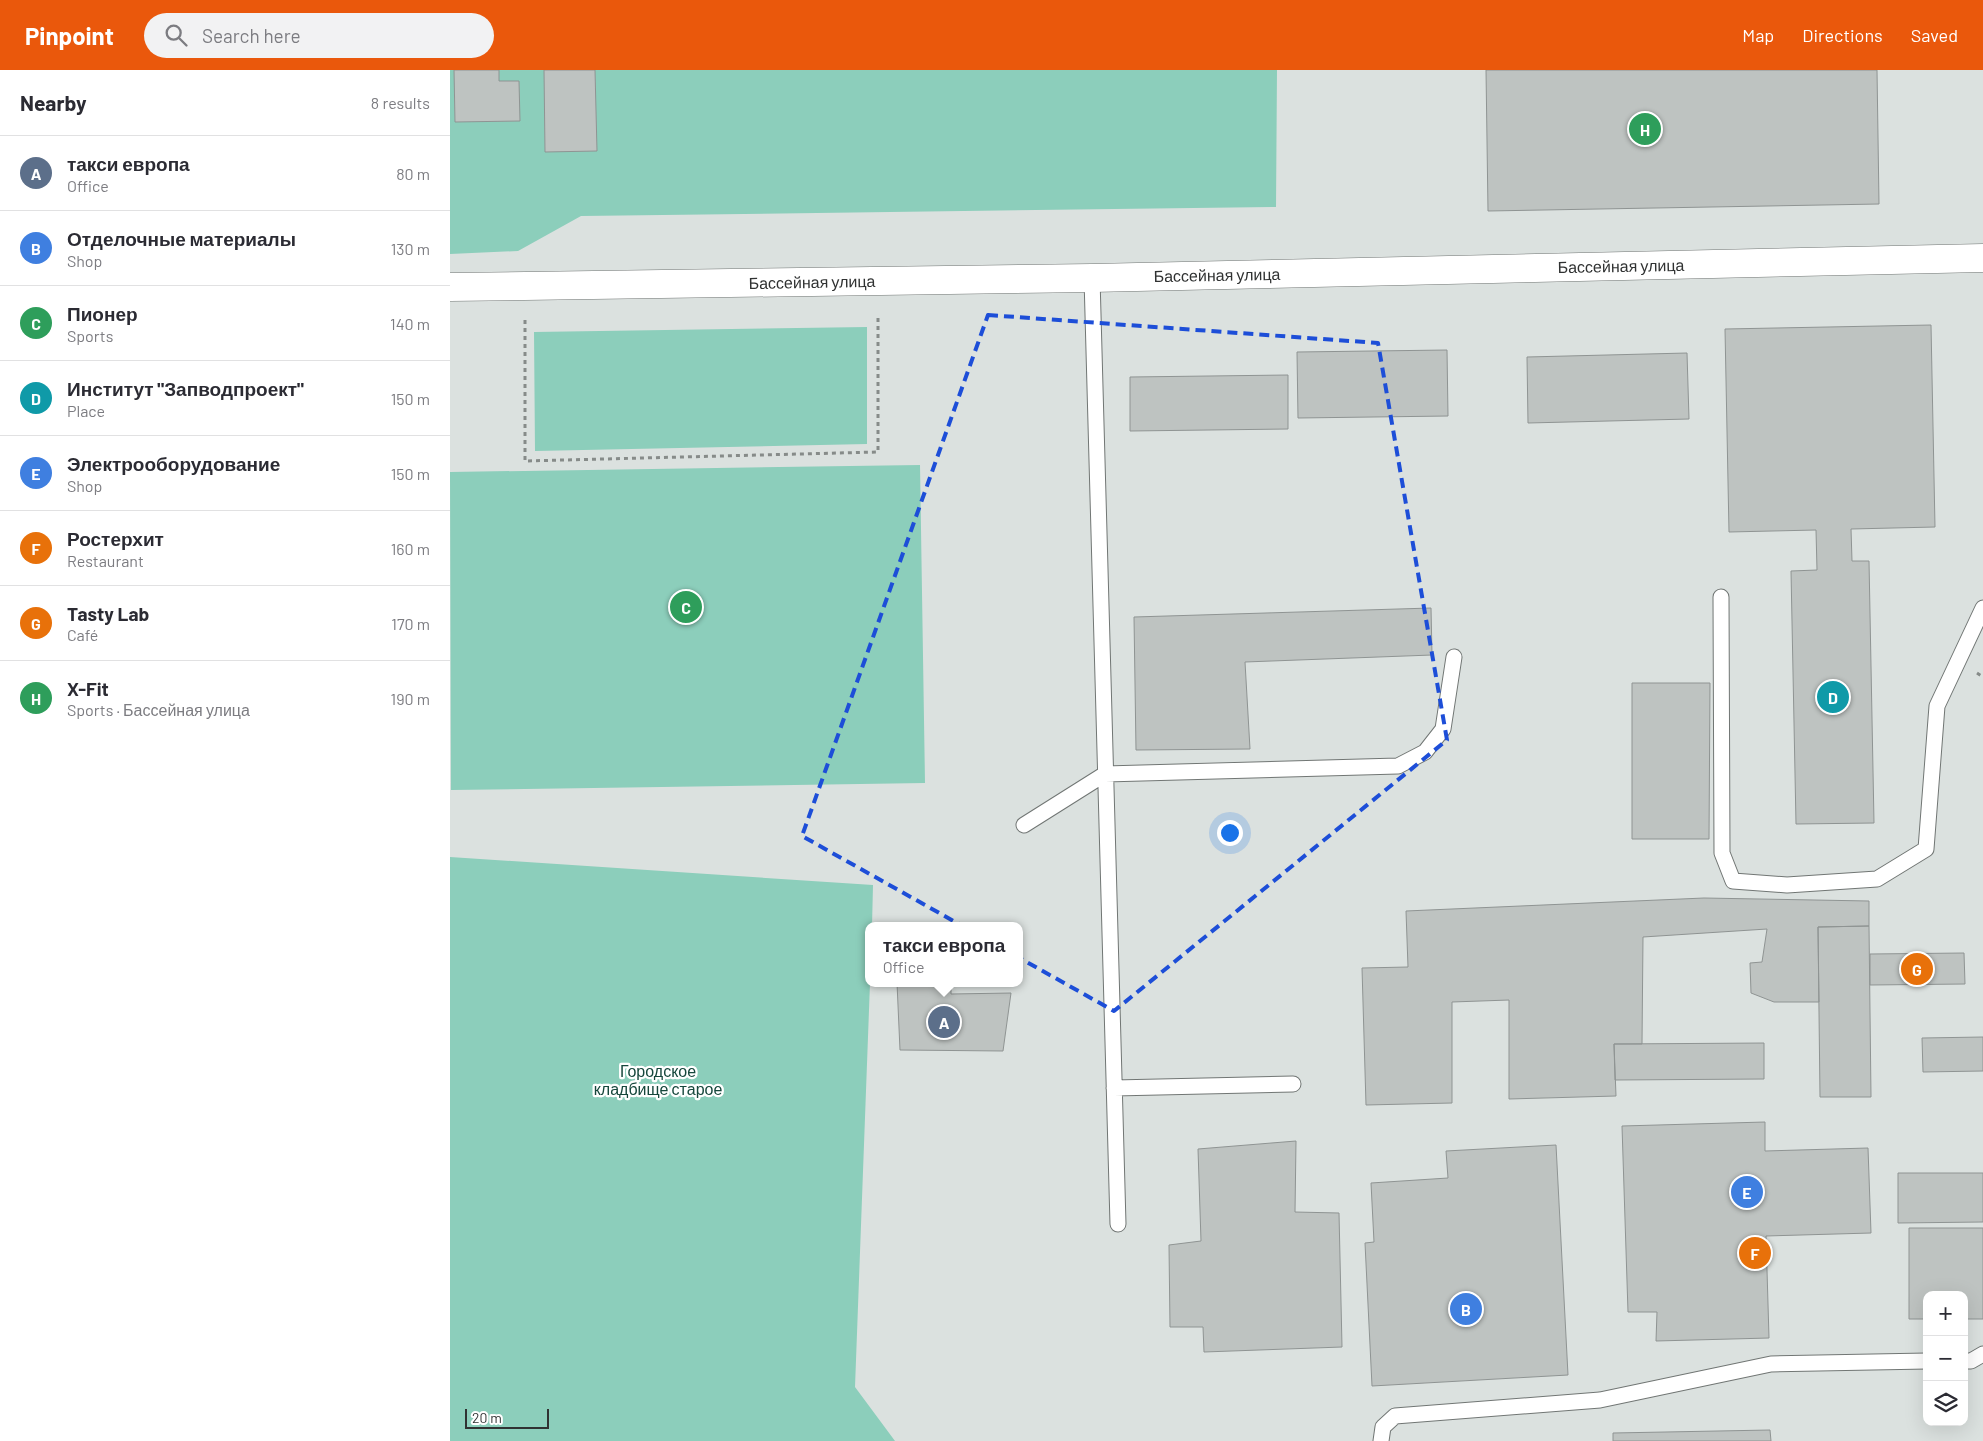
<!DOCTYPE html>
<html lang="en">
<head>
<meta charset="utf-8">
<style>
	:root { --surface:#fff; --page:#f2f2f3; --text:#2b2b33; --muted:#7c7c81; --line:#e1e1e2; --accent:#ea580c }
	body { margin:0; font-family:Barlow,sans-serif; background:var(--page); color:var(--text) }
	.controls { position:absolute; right:15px; bottom:15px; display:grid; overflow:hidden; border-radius:10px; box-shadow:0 5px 20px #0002 }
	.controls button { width:45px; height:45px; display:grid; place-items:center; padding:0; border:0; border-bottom:1px solid var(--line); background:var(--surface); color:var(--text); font:25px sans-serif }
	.scale { position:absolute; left:15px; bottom:12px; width:84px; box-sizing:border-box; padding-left:5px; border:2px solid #303232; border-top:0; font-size:14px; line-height:18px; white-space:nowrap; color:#303232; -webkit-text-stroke:4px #fff; paint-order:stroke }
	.you { position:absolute; left:779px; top:762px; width:18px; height:18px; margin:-12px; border:4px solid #fff; border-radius:50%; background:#1a73e8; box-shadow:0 0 0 8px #1a73e833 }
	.badge { display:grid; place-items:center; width:32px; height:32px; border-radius:50%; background:var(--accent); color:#fff; font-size:16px; font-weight:700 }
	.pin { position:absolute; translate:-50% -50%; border:2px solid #fff; box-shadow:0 1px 5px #0006 }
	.popup { position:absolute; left:415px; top:852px; width:158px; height:65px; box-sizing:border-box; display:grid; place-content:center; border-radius:10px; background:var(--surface); filter:drop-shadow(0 1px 4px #0005); font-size:16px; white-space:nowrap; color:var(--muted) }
	.popup b { font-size:19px; color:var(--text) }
	.popup::after { content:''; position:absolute; left:50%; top:100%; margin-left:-10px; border:10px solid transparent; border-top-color:var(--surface) }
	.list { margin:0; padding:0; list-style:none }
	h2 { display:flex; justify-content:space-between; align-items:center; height:65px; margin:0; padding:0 20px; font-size:21px }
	h2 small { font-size:16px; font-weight:400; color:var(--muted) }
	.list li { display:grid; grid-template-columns:32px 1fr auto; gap:15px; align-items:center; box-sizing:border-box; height:75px; padding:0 20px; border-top:1px solid var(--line) }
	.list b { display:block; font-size:19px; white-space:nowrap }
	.list p { margin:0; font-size:16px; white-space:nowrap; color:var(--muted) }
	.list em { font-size:16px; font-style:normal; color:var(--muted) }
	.icon { flex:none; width:28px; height:28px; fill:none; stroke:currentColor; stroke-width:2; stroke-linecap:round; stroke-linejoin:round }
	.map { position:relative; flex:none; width:1533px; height:1371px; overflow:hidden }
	header { display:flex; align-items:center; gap:30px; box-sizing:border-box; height:70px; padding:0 25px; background:var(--accent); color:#fff }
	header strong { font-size:24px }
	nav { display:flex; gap:28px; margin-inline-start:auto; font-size:18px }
	.search { width:350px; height:45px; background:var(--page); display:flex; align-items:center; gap:12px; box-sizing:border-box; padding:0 18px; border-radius:28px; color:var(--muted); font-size:19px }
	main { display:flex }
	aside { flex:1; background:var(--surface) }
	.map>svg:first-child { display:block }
	.green { fill:#8ccebb }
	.building { fill:#bec3c1; stroke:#8f9493 }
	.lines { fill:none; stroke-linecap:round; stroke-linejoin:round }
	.service-casing { stroke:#717674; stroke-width:17 }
	.tertiary-casing { stroke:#717674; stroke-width:29 }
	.path { stroke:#868b89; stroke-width:3; stroke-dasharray:4 4; stroke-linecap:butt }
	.service { stroke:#fff; stroke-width:15 }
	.tertiary { stroke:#fff; stroke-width:28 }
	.marked { fill:none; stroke:#1d4ed8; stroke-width:4; stroke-dasharray:10 6; stroke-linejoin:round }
	.labels { text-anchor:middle; stroke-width:4.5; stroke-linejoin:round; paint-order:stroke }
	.street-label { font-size:16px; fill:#303232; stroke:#fff }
	.park-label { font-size:16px; fill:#16473c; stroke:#fff }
</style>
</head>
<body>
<header>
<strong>Pinpoint</strong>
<div class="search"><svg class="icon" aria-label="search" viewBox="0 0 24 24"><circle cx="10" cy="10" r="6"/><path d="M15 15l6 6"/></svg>Search here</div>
<nav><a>Map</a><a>Directions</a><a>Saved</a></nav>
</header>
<main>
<aside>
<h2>Nearby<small>8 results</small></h2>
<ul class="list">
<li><span class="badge" style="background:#5c6f8a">A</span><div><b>такси европа</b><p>Office</p></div><em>80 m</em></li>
<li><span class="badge" style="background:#3f7fe0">B</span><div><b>Отделочные материалы</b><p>Shop</p></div><em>130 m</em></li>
<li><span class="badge" style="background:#2e9e5b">C</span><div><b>Пионер</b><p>Sports</p></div><em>140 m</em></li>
<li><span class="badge" style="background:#0f9aa8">D</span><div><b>Институт &quot;Запводпроект&quot;</b><p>Place</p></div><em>150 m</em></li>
<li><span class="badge" style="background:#3f7fe0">E</span><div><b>Электрооборудование</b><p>Shop</p></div><em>150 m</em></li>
<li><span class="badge" style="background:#e8710a">F</span><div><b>Ростерхит</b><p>Restaurant</p></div><em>160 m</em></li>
<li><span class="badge" style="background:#e8710a">G</span><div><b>Tasty Lab</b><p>Café</p></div><em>170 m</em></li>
<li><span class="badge" style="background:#2e9e5b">H</span><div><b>X-Fit</b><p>Sports · Бассейная улица</p></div><em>190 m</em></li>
</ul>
</aside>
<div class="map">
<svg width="1533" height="1371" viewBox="0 0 1533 1371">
	<rect width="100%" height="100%" fill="#dbe1df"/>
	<path class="green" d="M0,0h827l-1,137 -695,9 -63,35 -68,3z
		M417,257v117l-332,7 -1,-119z
		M470,395l5,318 -474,7 -1,-318z
		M0,787l423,28 -1,41h-3l1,57 -15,404 40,54h-445z"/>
	<path class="building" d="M4,0h45v11h20l1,40 -65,1z
		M94,0h51l2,81 -52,1z
		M1036,0h391l2,134 -391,7z
		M1481,255l4,202 -84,2 1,32h17l5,262 -78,1 -5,-253 26,-1 -1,-40 -87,2 -4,-203z
		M997,280l1,66 -150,2 -1,-66z
		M1237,283l2,66 -161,4 -1,-66z
		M838,305v54l-158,2v-54z
		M981,538l1,47 -187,7 5,87 -114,1 -2,-133z
		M1182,613h78l-1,156h-77z
		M1254,828l165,3v25l-51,1 1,75h-45l-23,-9 -1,-30 12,-1 5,-33 -124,8 -1,107h-28l2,52 -107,3v-99l-57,2v101l-86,2 -4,-137 46,-1 -2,-56z
		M1419,856l2,171h-51l-2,-170z
		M1514,883l1,31 -95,1v-31z
		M447,913h54v11l60,-1 -8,58 -103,-1z
		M1533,967v34l-60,1 -1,-34z
		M1314,973v36l-149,1 -1,-36z
		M1315,1052v29l103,-3 3,85 -105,3 3,102 -113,3 1,-29h-29l-6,-186z
		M846,1071l-1,71 44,1 3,134 -138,5 -1,-25h-33l-1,-82 32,-4 -3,-92z
		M1106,1075l12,230 -196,11 -7,-143 9,-1 -3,-59 77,-5 -2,-27z
		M1448,1103h85v49l-85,1z
		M1459,1158h74v91h-19v-24h-37v24h-18z
		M1320,1360l1,11h-158v-8z"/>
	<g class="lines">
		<defs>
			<path id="service" d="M642,208l26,946
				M1271,527l1,256 11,28 54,4 90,-6 49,-30 11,-143 46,-98
				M574,755l81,-51 293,-8 27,-14 18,-23 11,-72
				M664,1018l179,-4
				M1514,1291h7l12,-7
				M931,1371l2,-14 12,-11 205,-16 171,-36 156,-3"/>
			<path id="tertiary" d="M0,217l642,-9 891,-20"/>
		</defs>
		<use href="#service" class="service-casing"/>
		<use href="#tertiary" class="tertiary-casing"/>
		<path class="path" d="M75,250v141l353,-9v-138
			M1527,603l6,4"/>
		<use href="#service" class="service"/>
		<use href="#tertiary" class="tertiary"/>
	</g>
	<path class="marked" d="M538,245l390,28 69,397 -333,271 -312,-175z"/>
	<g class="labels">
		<g class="street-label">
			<text transform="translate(1171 196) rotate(-1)" y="6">Бассейная улица</text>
			<text transform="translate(767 205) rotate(-1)" y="6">Бассейная улица</text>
			<text transform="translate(362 212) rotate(-1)" y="6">Бассейная улица</text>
		</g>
		<g class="park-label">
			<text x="208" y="1007">Городское<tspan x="208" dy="18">кладбище старое</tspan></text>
		</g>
	</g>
</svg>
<div class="controls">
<button>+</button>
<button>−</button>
<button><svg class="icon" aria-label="layers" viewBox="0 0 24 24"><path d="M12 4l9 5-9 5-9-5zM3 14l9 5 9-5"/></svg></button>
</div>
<div class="scale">20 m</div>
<div class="you"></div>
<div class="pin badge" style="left:494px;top:952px;background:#5c6f8a">A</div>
<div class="popup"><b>такси европа</b>Office</div>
<div class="pin badge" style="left:1016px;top:1239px;background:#3f7fe0">B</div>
<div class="pin badge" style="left:236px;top:537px;background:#2e9e5b">C</div>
<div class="pin badge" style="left:1383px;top:627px;background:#0f9aa8">D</div>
<div class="pin badge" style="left:1297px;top:1122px;background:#3f7fe0">E</div>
<div class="pin badge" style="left:1305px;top:1183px;background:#e8710a">F</div>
<div class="pin badge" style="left:1467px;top:899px;background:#e8710a">G</div>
<div class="pin badge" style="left:1195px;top:59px;background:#2e9e5b">H</div>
</div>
</main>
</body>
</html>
